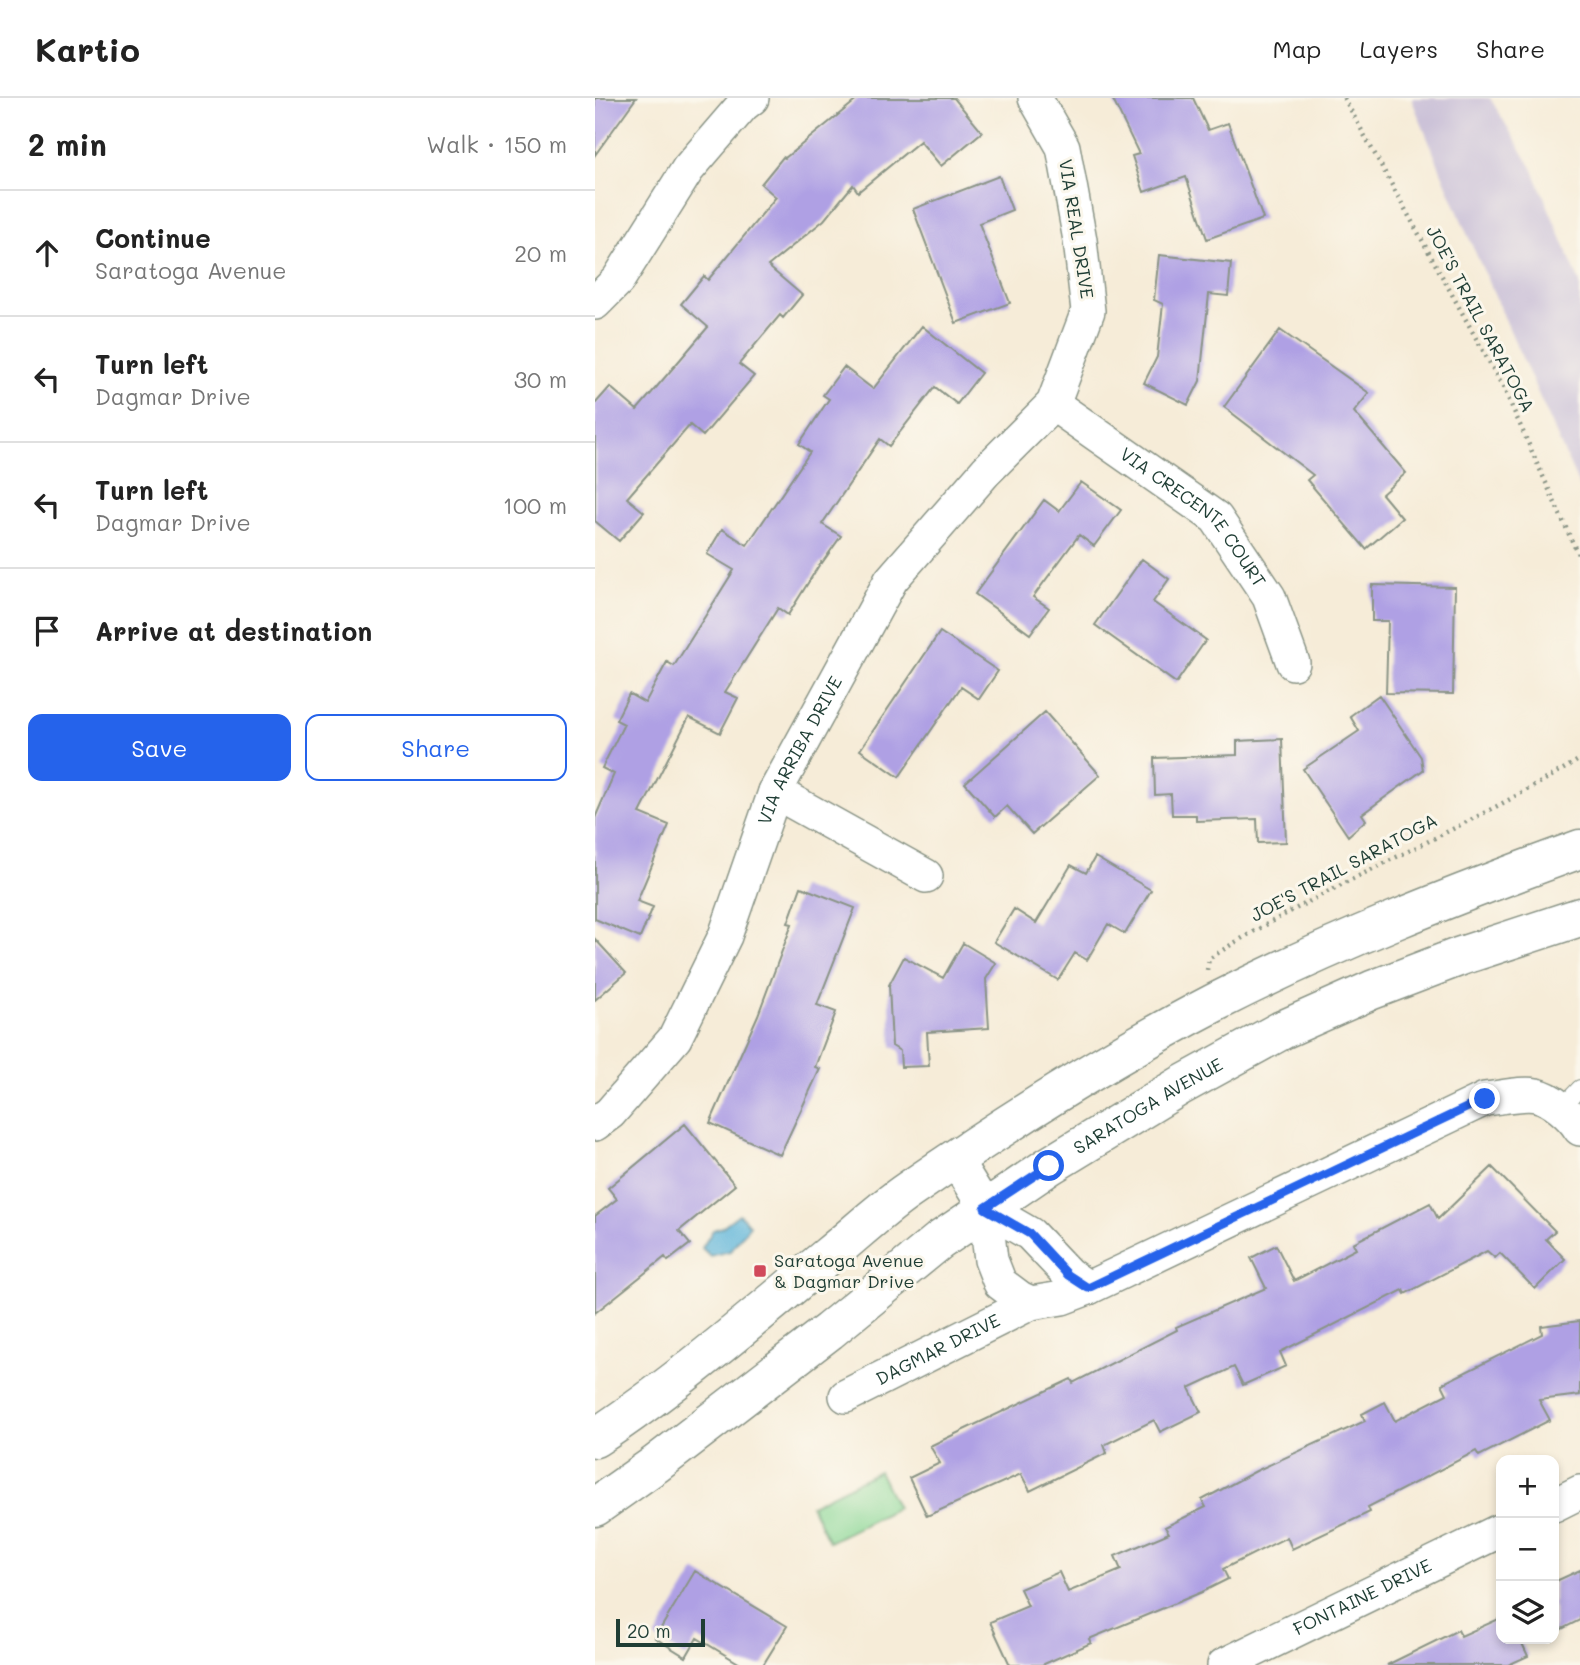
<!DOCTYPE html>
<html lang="en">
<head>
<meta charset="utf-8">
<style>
	:root { --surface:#fff; --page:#f6f6f6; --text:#222; --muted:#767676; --line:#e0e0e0; --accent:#2563eb }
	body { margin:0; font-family:Mali,sans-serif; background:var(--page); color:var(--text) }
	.controls { position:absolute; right:21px; bottom:21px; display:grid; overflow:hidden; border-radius:14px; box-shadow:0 4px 10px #0003 }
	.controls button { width:63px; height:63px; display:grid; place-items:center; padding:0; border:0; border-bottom:2px solid var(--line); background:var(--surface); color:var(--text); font:35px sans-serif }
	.scale { position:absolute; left:21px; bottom:18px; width:89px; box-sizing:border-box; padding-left:7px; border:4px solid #1f3d34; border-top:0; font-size:19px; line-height:24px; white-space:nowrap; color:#1f3d34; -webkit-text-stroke:5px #fbf7ec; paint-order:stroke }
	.stop { position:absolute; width:21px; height:21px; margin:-16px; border:5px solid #2563eb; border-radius:50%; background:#fff }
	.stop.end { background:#2563eb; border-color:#fff; box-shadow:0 2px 7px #0008 }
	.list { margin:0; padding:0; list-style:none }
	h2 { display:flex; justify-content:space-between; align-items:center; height:91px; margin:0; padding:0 28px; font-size:30px }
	h2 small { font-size:23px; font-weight:400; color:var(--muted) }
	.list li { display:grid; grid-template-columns:46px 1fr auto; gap:21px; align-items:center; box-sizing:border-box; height:126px; padding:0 28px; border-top:2px solid var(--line) }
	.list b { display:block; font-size:26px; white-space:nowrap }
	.list p { margin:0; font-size:23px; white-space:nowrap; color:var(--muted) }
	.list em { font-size:23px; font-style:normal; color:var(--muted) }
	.actions { display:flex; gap:14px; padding:21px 28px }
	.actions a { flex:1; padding:16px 0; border:2px solid var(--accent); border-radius:14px; text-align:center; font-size:24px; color:var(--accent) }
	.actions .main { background:var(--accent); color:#fff }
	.icon { flex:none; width:38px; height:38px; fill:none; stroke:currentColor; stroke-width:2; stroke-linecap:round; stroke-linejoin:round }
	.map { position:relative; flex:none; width:985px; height:1567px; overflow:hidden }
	header { display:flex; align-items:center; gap:42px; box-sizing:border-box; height:98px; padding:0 35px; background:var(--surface); border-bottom:2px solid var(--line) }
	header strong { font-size:33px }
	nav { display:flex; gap:38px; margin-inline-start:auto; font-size:24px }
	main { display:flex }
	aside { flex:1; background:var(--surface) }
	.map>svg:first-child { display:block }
	.industrial { fill:#c9bfd7 }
	.green { fill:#8ad795; stroke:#548a64; stroke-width:2 }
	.water { fill:#5cb4d9; stroke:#3e7886; stroke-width:2 }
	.building { fill:#afa0e4 }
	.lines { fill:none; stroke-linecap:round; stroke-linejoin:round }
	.lane-casing { stroke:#8a9486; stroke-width:18 }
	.street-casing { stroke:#8a9486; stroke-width:36 }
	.primary-casing { stroke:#8a9486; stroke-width:41 }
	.path { stroke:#8a9486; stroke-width:4.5; stroke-dasharray:2 5; stroke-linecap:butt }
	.lane { stroke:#fff; stroke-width:16 }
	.street { stroke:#fff; stroke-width:33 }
	.primary { stroke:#fff; stroke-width:38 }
	.route { stroke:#2563eb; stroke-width:9 }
	.poi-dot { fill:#d1495b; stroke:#fbf7ec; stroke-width:2.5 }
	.labels { text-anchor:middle; stroke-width:6; stroke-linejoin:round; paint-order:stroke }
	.street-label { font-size:18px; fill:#1f3d34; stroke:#fbf7ec }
	.poi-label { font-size:18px; fill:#1f3d34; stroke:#fbf7ec; text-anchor:start }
</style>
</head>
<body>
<header>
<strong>Kartio</strong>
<nav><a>Map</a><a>Layers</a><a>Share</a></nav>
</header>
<main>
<aside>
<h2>2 min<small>Walk · 150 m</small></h2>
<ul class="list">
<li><svg class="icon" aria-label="ahead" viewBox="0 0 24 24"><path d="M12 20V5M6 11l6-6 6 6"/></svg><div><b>Continue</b><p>Saratoga Avenue</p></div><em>20 m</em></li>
<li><svg class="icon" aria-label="left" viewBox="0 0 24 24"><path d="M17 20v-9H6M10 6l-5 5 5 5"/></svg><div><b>Turn left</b><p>Dagmar Drive</p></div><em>30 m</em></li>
<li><svg class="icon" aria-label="left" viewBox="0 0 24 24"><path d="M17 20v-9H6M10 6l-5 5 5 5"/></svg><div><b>Turn left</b><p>Dagmar Drive</p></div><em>100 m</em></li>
<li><svg class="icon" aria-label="arrive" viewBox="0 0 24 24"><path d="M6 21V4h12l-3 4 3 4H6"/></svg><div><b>Arrive at destination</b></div></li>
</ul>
<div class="actions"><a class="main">Save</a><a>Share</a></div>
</aside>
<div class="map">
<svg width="985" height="1567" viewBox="0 0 985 1567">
	<rect width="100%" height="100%" fill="#fbf7ec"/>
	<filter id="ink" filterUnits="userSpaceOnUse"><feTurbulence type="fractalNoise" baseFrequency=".0143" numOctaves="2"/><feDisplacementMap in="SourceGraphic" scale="14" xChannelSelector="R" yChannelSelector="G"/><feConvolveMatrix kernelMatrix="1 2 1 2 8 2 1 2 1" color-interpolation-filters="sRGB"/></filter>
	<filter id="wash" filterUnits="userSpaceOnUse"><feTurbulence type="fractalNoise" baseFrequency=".00686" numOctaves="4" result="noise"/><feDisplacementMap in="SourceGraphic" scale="28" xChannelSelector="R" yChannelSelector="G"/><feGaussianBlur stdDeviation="1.57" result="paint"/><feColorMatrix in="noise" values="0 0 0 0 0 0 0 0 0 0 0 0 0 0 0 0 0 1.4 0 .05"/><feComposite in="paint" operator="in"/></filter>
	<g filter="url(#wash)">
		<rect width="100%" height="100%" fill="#f6ecd8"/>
		<path class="industrial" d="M816,0h79l42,70 48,115v205l-115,-259z"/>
		<path class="green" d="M284,1373l18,37 -68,34 -18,-37z"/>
		<path class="water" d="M144,1116l11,11 -20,26 -20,5 -8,-8 11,-18 9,-3z"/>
		<g id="blocks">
			<path class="building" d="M0,0h41l-41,57z
				M264,0h95l28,34 -41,34 -21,-25 -62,51 -5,-7 -29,35 -56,46 34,29 -19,23 -3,-3 -41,49 15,12 -51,60 -13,-11 -63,73 17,14 -25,29 -24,-20v-117l15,-17 27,23 71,-83 -27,-23 23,-28 4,4 68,-83 -15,-13 22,-27 2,1z
				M517,0h81l15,32 20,-7 35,96 -56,20 -21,-62 -42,15 -12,-36 7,-2z
				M404,78l13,34 -33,13 31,80 -54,20 -43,-114z
				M564,157l72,8 -3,33 -19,-2 -9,87 -12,24 -44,-22 13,-26 6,-53 -9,-4z
				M327,228l59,47 -24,31 -22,-17 -46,59 -9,-7 -58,85 19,12 -19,27 -1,-1 -33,53 -10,-7 -53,84 13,6 -18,35 -31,-16 -49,96 29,12 -32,76 16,6 -13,31 -45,-19v-101l19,-44 -12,-6 22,-44 -8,-4 13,-26 16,9 22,-41 7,4 60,-96 -27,-16 15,-25 25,16 63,-93 -11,-8 30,-45 -6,-4 21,-28 29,22z
				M685,232l89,63 -15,19 52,61 -24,21 20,24 -36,31 -59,-69 6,-5 -89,-68z
				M486,384l40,28 -27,36 -15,-11 -46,62 16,11 -19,26 -55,-40 69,-94 15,11z
				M547,461l27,20 -16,23 53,38 -30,43 -81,-58z
				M777,487l83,2 -2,107 -67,-1 2,-72h-16z
				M345,534l58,39 -19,28 -18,-12 -62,90 -39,-27z
				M784,597l42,62 2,13 -61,44 4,6 -18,16 -45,-67 56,-38 -9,-15z
				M450,614l55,63 -68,59 -25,-28 -12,11 -30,-34z
				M687,641l4,103 -28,1 -1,-24 -61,2v-6h-24l-1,-21 -16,1 -1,-37 83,-3v-14z
				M500,759l56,33 -26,44 -17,-10 -21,36 -12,-7 -17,27 -64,-38 20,-33 22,14 35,-58 15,8z
				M206,789l54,21 -38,97 19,7 -21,55 5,2 -40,86 -70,-32 48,-108 34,-91 -4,-1z
				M0,841l31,34 -31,27z
				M368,845l33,20 -10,16 3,49 -62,4 2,34 -28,1 -1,-16 -8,-5 -3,-61 15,-28 39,21z
				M90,1026l50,61 -56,46 11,13 -22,17 -3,-4 -70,56v-97l22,-17 -9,-11z
				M897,1069l63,64 -9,8 19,20 -30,30 -35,-36 -5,5 -8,-7 -82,43 -2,-4 -123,62 6,14 -43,19 -9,-18 -45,21 12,24 -41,20 -6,-12 -50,25 3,8 -77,38 -9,-17 -94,42 -18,-38 31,-15 -10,-17 141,-67 2,4 104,-53 -1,-3 90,-39 -15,-30 25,-13 18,36 62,-32 -3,-6 77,-40 8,16z
				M985,1223v74l-41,5 11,20 -71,36 -3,-5 -108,56 2,5 -78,37 -5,-12 -64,32 5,10 -26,13 -113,47 2,4 -49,22h-32l-20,-43 38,-16 -8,-17 39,-17 9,20 53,-22 -6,-14 54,-23 -4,-6 41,-20 -4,-7 54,-29 109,-50 -3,-7 23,-12 10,19 52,-27 -5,-10 100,-50 -1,-8z
				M985,1472v50l-26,13v-51z
				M100,1473l92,55 -24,39h-21l-45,-27 -11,19 -31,-19z
				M906,1520v21h19l8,17 -20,9h-121l71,-35 3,6z"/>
		</g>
	</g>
	<g filter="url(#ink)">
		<use href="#blocks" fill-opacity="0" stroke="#8a9486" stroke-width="2"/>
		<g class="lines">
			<defs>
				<path id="lane" d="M966,1010l19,-20"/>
				<g id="street">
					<path d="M0,205l23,-23 70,-111 55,-64 9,-7"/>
					<path id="s1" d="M458,306l163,114 53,79 24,66"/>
					<path d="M180,694l151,84"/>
					<path id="s2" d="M0,1026l15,-11 65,-75 50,-102 50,-144 116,-212 95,-109 67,-67 35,-93 -8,-71 -17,-93 -28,-49"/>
					<path d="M360,1061l30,49 6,52 9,23 20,15 11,5"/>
					<path d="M390,1110l45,26 38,40 20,14"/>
					<path id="s3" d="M251,1298l185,-93 31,-5 26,-10 397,-189c13,-1 39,-7 51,-4 16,3 36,21 44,34"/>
					<path d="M959,1407l26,-13"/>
					<path id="s4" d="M629,1567l277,-135"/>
				</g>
				<g id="primary">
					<path d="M0,1340c82,-54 158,-120 233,-182 27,-22 53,-47 81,-66 99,-68 201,-133 307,-188 117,-60 241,-108 364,-153"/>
					<path id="s5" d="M0,1409l61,-43 173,-133 110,-90 110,-75 131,-80 102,-56 90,-40 89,-34 119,-39"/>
				</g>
			</defs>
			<use href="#lane" class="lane-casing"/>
			<use href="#street" class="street-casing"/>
			<use href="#primary" class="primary-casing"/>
			<path class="path" d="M749,0l160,291 76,170
				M612,872l2,-11c28,-19 58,-35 88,-51 93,-50 194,-94 283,-149"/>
			<use href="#lane" class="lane"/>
			<use href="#street" class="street"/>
			<use href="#primary" class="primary"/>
		</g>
	</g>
	<g class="lines" filter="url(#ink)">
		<path class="route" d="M454,1068l-64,42 45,26 38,41 20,13 397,-189"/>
	</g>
	<rect class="poi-dot" x="158" y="1166" width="14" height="14" rx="3.5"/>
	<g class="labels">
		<g class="street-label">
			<text transform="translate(481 131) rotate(81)" y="6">VIA REAL DRIVE</text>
			<text transform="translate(885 221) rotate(62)" y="6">JOE'S TRAIL SARATOGA</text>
			<text dy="6" stroke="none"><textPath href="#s1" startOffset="182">VIA CRECENTE COURT</textPath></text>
			<text dy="6" stroke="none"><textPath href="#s2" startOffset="432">VIA ARRIBA DRIVE</textPath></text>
			<text transform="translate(749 770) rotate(-28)" y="6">JOE'S TRAIL SARATOGA</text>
			<text dy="6" stroke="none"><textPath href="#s5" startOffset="684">SARATOGA AVENUE</textPath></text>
			<text dy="6" stroke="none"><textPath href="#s3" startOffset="103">DAGMAR DRIVE</textPath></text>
			<text dy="6" stroke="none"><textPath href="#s4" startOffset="154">FONTAINE DRIVE</textPath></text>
		</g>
		<g class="poi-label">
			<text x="179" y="1169">Saratoga Avenue<tspan x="179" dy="21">&amp; Dagmar Drive</tspan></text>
		</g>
	</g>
</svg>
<div class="controls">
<button>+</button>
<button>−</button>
<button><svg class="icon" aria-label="layers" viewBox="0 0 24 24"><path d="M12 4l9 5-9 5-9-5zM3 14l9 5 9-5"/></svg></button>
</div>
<div class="scale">20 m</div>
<div class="stop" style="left:454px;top:1068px"></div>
<div class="stop end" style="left:890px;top:1001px"></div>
</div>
</main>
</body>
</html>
